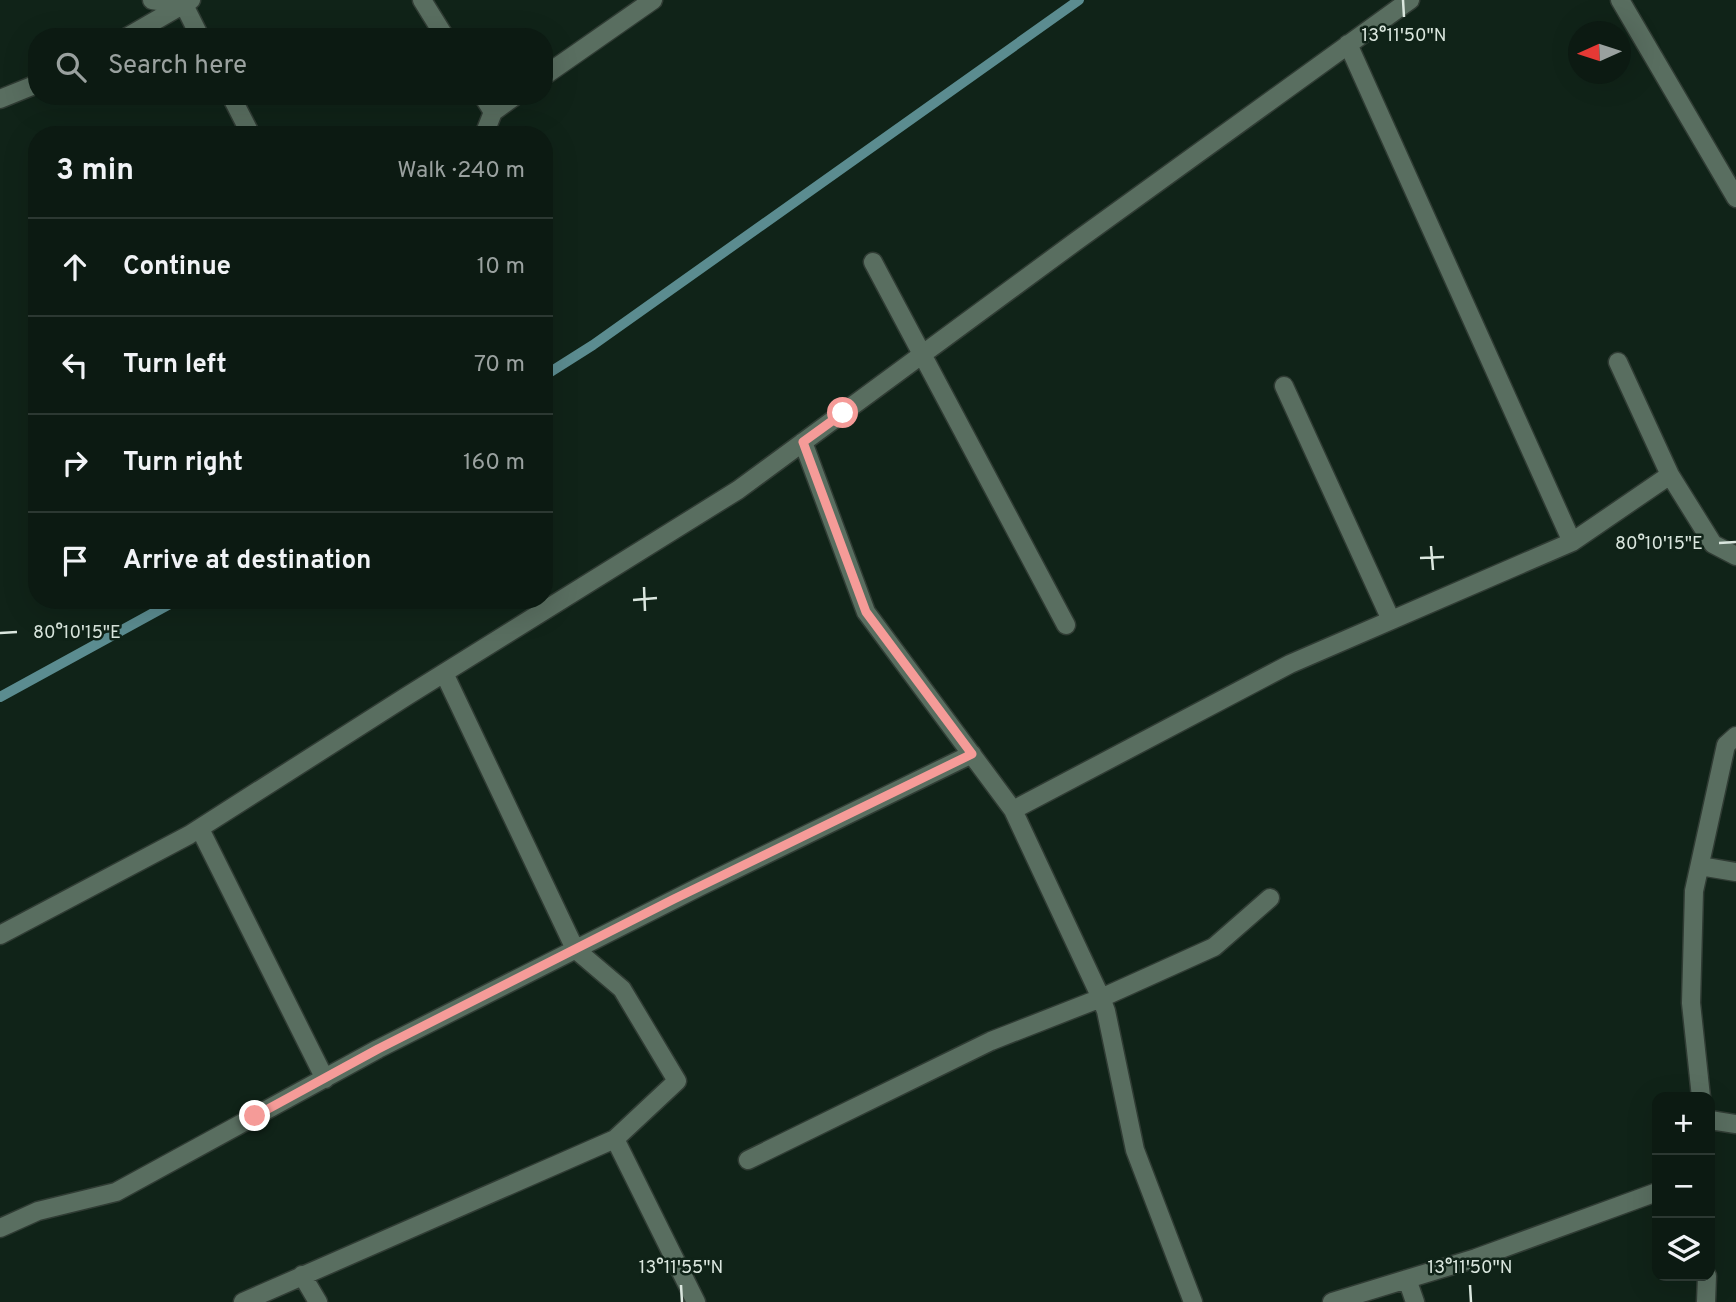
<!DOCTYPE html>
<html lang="en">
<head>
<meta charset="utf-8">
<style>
	:root { --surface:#0c1a12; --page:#15231b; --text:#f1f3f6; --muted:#9aa19f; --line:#2c3832 }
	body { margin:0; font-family:Overpass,sans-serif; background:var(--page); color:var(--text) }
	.controls { position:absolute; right:21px; bottom:21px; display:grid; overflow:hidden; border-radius:14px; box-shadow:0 7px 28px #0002 }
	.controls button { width:63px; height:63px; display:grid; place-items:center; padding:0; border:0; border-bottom:2px solid var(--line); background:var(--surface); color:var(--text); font:35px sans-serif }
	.compass { position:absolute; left:1568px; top:21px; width:63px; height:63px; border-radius:50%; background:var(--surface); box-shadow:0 7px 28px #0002; rotate:267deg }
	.stop { position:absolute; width:21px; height:21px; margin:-16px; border:5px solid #f59b98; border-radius:50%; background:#fff }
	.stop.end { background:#f59b98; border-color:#fff; box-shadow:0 2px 7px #0008 }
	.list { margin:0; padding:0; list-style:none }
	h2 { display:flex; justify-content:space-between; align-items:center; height:91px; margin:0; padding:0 28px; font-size:30px }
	h2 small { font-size:23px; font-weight:400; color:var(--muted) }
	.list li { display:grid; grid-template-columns:46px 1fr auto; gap:21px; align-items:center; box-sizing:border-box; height:98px; padding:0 28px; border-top:2px solid var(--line) }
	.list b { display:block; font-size:26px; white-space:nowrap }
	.list em { font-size:23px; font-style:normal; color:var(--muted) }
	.icon { flex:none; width:38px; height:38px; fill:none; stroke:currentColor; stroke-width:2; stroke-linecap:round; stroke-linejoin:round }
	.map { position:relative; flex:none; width:1736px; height:1302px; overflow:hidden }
	.search { position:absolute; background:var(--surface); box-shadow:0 7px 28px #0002; left:28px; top:28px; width:525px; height:77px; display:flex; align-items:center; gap:18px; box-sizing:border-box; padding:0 24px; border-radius:28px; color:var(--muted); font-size:26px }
	.panel { position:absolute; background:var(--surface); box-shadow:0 7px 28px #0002; left:28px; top:126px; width:525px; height:483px; border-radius:28px }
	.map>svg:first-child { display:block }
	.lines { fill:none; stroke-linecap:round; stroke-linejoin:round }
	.stream { stroke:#5b8c90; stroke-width:10 }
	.minor-casing { stroke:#303c34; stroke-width:21 }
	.minor { stroke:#596e60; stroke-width:18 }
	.route { stroke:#f59b98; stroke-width:9 }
	.ticks { fill:none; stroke:#dae6de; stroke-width:2.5 }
	.ticks-label { font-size:18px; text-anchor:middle; fill:#dae6de; stroke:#102318; stroke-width:5; stroke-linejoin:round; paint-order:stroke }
</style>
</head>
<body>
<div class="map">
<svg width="1736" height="1302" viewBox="0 0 1736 1302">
	<rect width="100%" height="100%" fill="#102318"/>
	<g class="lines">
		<path class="stream" d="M544,376l49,-31 486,-345
			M0,697l177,-97"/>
		<defs>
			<path id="minor" d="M152,0l32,5 16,32
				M422,0l23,37
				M1620,0l116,198
				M127,37l64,-37
				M1348,44l224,498
				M544,76l109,-76
				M231,96l20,39
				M483,96l10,16
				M0,99l37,-15
				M484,135l9,-23 22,-16
				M873,262l193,363
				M1618,362l52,113 43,69 23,12
				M1284,386l107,234
				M803,442l63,170 147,198 88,188 5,13 29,139 58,152
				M1013,810l277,-146 282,-122 98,-67
				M200,829l125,250
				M1700,866l36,6
				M0,935l189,-100 218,-139 331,-206 337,-248 335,-242
				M1701,1097l-10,-94 3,-112 32,-146 10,-9
				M1710,1120l26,4
				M615,1139l81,163
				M748,1160l243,-119 110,-43 113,-51 56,-49
				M0,1228l38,-17 78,-19 262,-143 321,-162 273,-133
				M302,1275l16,27
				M1407,1279l8,23
				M243,1302l372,-163 62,-58 -55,-92 -47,-40 -131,-276
				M1332,1302l144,-44 181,-66
				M1706,1302l1,-26"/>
		</defs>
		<use href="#minor" class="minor-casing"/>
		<use href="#minor" class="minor"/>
	</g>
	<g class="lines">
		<path class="route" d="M255,1116l123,-67 296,-150 298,-145 -106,-142 -63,-170 40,-29"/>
	</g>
	<path class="ticks" d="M1403,0l1,17M1719,543l17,-1M1431,546l2,24M1420,558l24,-1M644,587l1,24M633,600l24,-2M0,633l17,-1M681,1285l1,17M1470,1285l1,17"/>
	<g class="ticks-label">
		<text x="1404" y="41">13°11'50"N</text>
		<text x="1659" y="549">80°10'15"E</text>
		<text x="77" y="638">80°10'15"E</text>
		<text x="681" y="1273">13°11'55"N</text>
		<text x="1470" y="1273">13°11'50"N</text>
	</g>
</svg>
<div class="controls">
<button>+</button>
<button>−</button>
<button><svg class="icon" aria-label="layers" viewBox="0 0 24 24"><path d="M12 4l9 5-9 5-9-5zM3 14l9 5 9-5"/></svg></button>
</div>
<svg class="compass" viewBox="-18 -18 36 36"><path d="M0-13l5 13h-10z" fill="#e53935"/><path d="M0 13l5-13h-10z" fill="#9aa19f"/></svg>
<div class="stop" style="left:843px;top:413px"></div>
<div class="stop end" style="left:255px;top:1116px"></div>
<div class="search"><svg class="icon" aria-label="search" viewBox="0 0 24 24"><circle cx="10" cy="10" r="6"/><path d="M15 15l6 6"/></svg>Search here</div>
<section class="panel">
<h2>3 min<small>Walk · 240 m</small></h2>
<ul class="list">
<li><svg class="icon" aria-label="ahead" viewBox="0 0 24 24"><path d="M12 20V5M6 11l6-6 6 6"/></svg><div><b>Continue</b></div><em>10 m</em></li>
<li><svg class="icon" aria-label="left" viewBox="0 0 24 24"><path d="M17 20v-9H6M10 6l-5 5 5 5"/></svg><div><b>Turn left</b></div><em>70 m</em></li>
<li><svg class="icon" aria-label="right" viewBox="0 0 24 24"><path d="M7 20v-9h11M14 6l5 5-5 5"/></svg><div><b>Turn right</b></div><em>160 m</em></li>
<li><svg class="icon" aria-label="arrive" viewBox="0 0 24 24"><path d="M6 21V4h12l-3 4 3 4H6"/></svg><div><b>Arrive at destination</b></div></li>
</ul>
</section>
</div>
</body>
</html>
